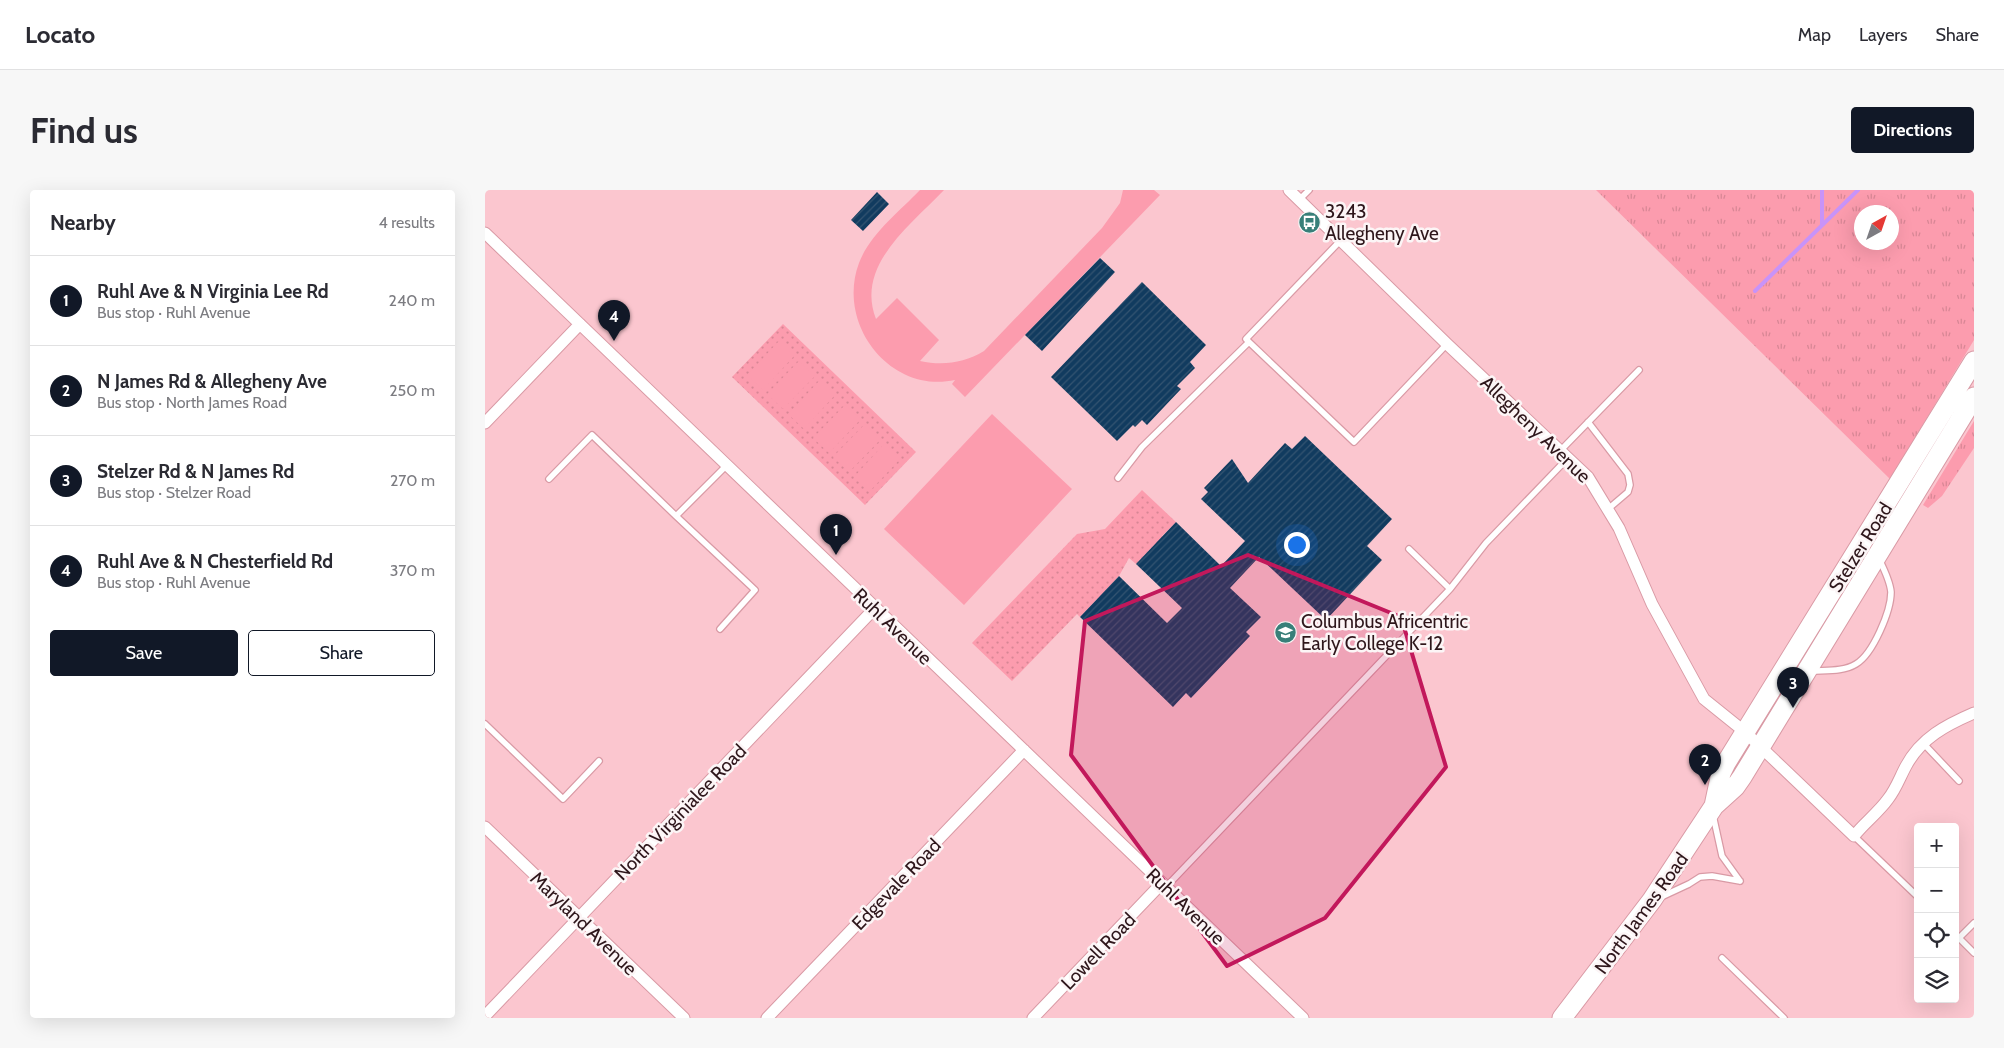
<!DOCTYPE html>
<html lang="en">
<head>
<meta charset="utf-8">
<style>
	:root { --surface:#fff; --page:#f7f7f7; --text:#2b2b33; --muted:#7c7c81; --line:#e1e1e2; --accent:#111827 }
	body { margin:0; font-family:Cabin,sans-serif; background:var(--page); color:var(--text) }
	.controls { position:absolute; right:15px; bottom:15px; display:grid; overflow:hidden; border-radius:5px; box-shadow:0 5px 20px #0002 }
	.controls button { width:45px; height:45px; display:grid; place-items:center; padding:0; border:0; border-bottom:1px solid var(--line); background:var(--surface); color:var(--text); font:25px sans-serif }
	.compass { position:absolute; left:1369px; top:15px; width:45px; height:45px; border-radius:50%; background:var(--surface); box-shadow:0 5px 20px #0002; rotate:40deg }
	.you { position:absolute; left:811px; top:354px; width:18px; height:18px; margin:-12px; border:4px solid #fff; border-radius:50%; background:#1a73e8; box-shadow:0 0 0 8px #1a73e833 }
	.badge { display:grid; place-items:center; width:32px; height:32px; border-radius:50%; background:var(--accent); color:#fff; font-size:16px; font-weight:700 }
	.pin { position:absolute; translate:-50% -41px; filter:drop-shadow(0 1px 2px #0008) }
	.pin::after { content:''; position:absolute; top:26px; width:18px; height:15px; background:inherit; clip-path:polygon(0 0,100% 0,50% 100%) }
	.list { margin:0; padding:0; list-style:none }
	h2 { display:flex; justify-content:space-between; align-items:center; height:65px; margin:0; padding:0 20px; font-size:21px }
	h2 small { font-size:16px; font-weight:400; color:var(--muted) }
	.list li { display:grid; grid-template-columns:32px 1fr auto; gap:15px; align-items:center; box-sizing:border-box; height:90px; padding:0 20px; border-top:1px solid var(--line) }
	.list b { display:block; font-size:19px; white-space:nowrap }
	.list p { margin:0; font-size:16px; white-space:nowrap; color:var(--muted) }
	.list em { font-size:16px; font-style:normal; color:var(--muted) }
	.actions { display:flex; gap:10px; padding:15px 20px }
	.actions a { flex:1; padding:11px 0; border:1px solid var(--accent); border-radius:5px; text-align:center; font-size:18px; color:var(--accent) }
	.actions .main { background:var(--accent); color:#fff }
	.icon { flex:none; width:28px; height:28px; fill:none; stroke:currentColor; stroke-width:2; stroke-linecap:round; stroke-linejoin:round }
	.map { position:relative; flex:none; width:1489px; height:828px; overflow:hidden; border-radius:5px }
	header { display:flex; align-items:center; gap:30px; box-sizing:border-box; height:70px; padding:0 25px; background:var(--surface); border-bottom:1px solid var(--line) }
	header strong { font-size:24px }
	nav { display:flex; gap:28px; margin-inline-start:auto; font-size:18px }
	.intro { display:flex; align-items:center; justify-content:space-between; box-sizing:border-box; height:120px; padding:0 30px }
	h1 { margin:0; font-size:35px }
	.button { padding:12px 22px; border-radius:5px; background:var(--accent); color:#fff; font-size:18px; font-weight:700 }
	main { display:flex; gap:30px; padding:0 30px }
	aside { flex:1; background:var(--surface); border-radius:5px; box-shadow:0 5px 20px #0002 }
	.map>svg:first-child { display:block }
	.grass { fill:url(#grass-tufts); fill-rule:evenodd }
	.park { fill:url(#park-dots) }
	.garden { fill:#fc9cae }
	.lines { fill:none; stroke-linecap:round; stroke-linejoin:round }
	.stream { stroke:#c893f8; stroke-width:4 }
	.building { fill:url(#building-hatch) }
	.lane-casing { stroke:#d99aa5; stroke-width:8 }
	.street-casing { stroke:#d99aa5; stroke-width:13 }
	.primary-casing { stroke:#d99aa5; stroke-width:21 }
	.lane { stroke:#fff; stroke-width:5.5 }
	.street { stroke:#fff; stroke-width:11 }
	.primary { stroke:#fff; stroke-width:19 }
	.marked { fill:#c2185b; fill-opacity:0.2; stroke:#c2185b; stroke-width:4; stroke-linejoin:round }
	.labels { text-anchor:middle; stroke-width:5; stroke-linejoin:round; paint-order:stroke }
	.poi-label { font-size:19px; fill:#2e161b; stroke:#fcf5f6; text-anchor:start }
	.street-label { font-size:19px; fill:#2e161b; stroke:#fcf5f6 }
</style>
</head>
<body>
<header>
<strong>Locato</strong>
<nav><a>Map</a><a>Layers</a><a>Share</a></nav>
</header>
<div class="intro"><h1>Find us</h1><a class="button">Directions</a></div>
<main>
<aside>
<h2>Nearby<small>4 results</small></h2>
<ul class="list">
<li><span class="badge">1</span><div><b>Ruhl Ave &amp; N Virginia Lee Rd</b><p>Bus stop · Ruhl Avenue</p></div><em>240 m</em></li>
<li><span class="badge">2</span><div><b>N James Rd &amp; Allegheny Ave</b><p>Bus stop · North James Road</p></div><em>250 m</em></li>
<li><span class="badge">3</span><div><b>Stelzer Rd &amp; N James Rd</b><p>Bus stop · Stelzer Road</p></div><em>270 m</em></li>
<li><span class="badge">4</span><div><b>Ruhl Ave &amp; N Chesterfield Rd</b><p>Bus stop · Ruhl Avenue</p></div><em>370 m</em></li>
</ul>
<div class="actions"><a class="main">Save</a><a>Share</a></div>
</aside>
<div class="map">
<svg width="1489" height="828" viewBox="0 0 1489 828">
	<defs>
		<pattern id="grass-tufts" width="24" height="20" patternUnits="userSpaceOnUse" patternTransform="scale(1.25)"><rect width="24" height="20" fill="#fc9cae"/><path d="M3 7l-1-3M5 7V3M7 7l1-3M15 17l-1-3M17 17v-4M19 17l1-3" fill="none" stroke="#d88695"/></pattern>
		<pattern id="park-dots" width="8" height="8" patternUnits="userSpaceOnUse" patternTransform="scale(1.25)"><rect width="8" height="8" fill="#fc9cae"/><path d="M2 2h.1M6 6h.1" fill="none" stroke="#d88695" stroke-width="1.8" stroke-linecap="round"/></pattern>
		<pattern id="building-hatch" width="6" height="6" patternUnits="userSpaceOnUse" patternTransform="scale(1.25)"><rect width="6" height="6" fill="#113b5f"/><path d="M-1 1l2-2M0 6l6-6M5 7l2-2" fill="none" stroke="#345471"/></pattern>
	</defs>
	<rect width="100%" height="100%" fill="#fbc6cf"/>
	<path class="grass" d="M1111,0h378v150l-84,139zM1376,22h30v30h-30z
		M1489,231v27l-32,48 -14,12 -5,-3z"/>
	<path class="park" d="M298,134l133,128 -51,53 -133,-128z
		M657,300l34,32 -14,14 10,10 -18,-1 -18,19 -7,-6 -10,18 -13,14 10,10 -19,-1 -17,18 -3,-3 -65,67 -40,-38 105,-109 28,-5z"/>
	<path class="garden" d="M435,0h24c-33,35 -89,75 -68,129l21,-21 42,42 -19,21c23,5 44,2 64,-10l118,-123 18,-25 3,-13h31l6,5 -195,202 -13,-13 3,-4c-65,14 -119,-56 -96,-117 11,-29 40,-51 61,-73z
		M294,151l15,15 -31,34 -16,-15z
		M314,171l16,15 -32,33 -16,-15z
		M335,190l15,15 -31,34 -16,-15z
		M360,215l16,14 -32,34 -16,-15z
		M507,224l80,75 -108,116 -80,-76z
		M380,234l16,15 -32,33 -16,-15z
		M400,253l16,15 -32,34 -15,-15z"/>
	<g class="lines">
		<path class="stream" d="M1337,0v35
			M1270,101l103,-101"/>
	</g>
	<path class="building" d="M392,2l12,12 -26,27 -12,-11z
		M615,68l15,14 -73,79 -17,-16z
		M657,92l64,63 -16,17 5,6 -18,18 4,3 -34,36 -5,-5 -7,7 -2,-2 -16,16 -66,-64z
		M820,246l87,83 -25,27 15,14 -56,60 -67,-63 -29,31 31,29 -15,15 4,4 -59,62 -5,-5 -13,14 -93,-90 39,-41 48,47 15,-15 -46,-44 40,-42 45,44 24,-25 -44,-42 7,-7 -4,-4 28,-29 16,24 37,-40 7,6z"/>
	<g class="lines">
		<defs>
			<path id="lane" d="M814,10l10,-10
				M856,50l-95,99 3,3 105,100 93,-98
				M1103,232l40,52 2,11 -2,7 -20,17
				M1075,261l79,-81
				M633,288l24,-31 107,-105
				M64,289l43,-44 84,81
				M924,359l41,40
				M235,439l35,-39 -79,-74 50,-50
				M1326,481c15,-1 32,1 45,-7 17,-10 35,-53 35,-72 -1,-11 -7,-23 -12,-33
				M0,534l78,75 36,-38
				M1438,553l36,38
				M1228,625l9,41 18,25
				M1369,646l64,61
				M681,697l284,-298 36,-46 82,-85
				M1176,707l28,-13 11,-7 12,-1 28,5
				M1470,744l19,19
				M1474,748l15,-15
				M1237,768l62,60"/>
			<path id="street" d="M804,0l158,154 141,133 31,51 33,76 52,95 41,33 109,104c10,-13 24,-23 34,-37 8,-10 12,-22 18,-33 15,-28 40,-41 68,-53
				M0,43l818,785
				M0,233l95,-99
				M0,637l199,191
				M0,826l390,-408
				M282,828l257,-268
				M548,828l129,-135"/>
			<path id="primary" d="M1229,616l7,-33 5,-10 248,-402
				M1077,828l90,-118 62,-94 21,-19 7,-10 232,-380"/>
		</defs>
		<use href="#lane" class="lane-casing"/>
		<use href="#street" class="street-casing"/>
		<use href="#primary" class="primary-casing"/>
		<use href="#lane" class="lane"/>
		<use href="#street" class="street"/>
		<use href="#primary" class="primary"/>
	</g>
	<path class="marked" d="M763,365l153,62 45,150 -121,151 -98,48 -156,-211 14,-134z"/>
	<defs>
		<symbol id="bus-disc" viewBox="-11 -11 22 22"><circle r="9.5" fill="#387f79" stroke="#fcf5f6"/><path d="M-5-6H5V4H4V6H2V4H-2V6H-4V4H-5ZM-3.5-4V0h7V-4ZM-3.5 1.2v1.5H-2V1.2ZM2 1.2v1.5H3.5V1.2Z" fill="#fff"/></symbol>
		<symbol id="school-disc" viewBox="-11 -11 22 22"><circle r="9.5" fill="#387f79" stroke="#fcf5f6"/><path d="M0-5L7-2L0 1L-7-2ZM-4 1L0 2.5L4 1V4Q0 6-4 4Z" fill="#fff"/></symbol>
	</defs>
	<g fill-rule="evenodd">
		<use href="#bus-disc" x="812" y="20" width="25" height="25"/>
		<use href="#school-disc" x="788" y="430" width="25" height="25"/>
	</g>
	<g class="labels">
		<g class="poi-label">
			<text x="840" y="28">3243<tspan x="840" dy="22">Allegheny Ave</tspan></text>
			<text x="816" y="438">Columbus Africentric<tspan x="816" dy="22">Early College K-12</tspan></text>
		</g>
		<g class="street-label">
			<text transform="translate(1051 239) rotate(44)" y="7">Allegheny Avenue</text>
			<text transform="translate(1375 357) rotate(-58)" y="7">Stelzer Road</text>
			<text transform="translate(408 436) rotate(44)" y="7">Ruhl Avenue</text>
			<text transform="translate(195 622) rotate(-46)" y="7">North Virginialee Road</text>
			<text transform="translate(411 694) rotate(-46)" y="7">Edgevale Road</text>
			<text transform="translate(701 716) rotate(44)" y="7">Ruhl Avenue</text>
			<text transform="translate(1156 723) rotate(-54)" y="7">North James Road</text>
			<text transform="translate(99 733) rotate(44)" y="7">Maryland Avenue</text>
			<text transform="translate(613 761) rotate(-46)" y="7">Lowell Road</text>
		</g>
	</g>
</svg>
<div class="controls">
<button>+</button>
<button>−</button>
<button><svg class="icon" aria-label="locate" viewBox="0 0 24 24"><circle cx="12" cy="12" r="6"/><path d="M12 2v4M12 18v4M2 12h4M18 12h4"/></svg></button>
<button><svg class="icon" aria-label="layers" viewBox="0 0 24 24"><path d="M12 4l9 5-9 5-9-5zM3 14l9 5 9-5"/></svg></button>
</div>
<svg class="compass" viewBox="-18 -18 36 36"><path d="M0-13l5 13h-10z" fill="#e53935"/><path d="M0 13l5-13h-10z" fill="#7c7c81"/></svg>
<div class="you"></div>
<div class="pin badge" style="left:351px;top:365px">1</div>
<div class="pin badge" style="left:1220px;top:595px">2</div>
<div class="pin badge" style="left:1308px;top:518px">3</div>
<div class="pin badge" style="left:129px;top:151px">4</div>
</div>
</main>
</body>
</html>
